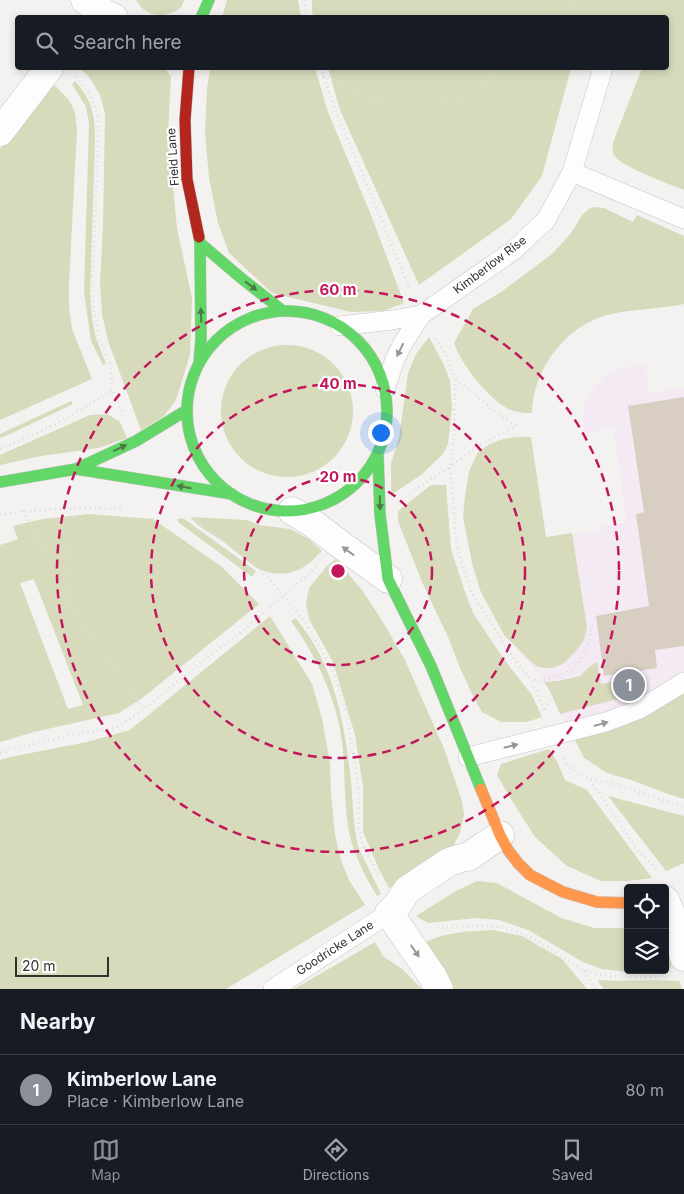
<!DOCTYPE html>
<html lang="en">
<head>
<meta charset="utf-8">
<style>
	:root { --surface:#171b24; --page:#20242c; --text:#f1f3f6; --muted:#9ea1a6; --line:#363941; --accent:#8c9099 }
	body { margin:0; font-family:Inter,sans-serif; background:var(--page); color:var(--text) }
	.controls { position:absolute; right:15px; bottom:15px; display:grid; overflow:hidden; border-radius:5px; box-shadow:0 2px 8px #0003 }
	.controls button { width:45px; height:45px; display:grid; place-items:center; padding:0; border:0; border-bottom:1px solid var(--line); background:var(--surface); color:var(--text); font:25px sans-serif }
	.scale { position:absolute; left:15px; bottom:12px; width:94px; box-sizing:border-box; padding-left:5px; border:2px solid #333130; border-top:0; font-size:14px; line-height:18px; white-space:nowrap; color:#333130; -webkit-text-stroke:4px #fff; paint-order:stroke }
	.you { position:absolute; left:380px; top:432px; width:18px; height:18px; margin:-12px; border:4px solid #fff; border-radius:50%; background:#1a73e8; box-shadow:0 0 0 8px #1a73e833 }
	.badge { display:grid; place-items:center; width:32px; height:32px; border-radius:50%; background:var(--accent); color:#fff; font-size:16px; font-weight:700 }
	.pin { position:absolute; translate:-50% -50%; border:2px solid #fff; box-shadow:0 1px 5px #0006 }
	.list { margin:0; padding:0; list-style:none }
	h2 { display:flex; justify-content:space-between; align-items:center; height:65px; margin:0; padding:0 20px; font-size:21px }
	h2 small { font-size:16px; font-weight:400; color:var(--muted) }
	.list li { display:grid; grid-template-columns:32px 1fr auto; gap:15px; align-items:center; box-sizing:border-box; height:70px; padding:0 20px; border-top:1px solid var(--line) }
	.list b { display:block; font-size:19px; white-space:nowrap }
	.list p { margin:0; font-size:16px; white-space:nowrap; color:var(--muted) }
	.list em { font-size:16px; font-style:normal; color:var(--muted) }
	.icon { flex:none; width:28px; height:28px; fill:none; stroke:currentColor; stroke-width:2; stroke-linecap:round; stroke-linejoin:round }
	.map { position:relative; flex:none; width:684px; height:989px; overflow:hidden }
	.search { position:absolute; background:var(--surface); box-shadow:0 2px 8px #0003; left:15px; right:15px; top:15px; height:55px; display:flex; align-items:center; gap:12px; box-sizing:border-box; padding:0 18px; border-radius:5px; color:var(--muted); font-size:19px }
	.sheet { height:135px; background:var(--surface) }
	nav { display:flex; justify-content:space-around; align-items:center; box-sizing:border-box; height:70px; border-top:1px solid var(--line); background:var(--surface); font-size:14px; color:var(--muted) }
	nav a { display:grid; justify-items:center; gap:2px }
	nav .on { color:var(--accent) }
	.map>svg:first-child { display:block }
	.commercial { fill:#f3eaf3 }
	.green { fill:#d7dabb; fill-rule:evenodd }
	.building { fill:#d8cfc2 }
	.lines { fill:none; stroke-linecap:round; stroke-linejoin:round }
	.lane-casing { stroke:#c4c3c1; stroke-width:20 }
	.street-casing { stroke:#c4c3c1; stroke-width:29 }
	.fast-casing { stroke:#c4c3c1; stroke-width:12 }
	.slow-casing { stroke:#c4c3c1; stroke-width:12 }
	.jam-casing { stroke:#c4c3c1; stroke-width:12 }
	.path { stroke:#dddddc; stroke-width:3; stroke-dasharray:1 4; stroke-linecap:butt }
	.lane { stroke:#fdfdfd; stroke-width:19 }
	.street { stroke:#fdfdfd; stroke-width:28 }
	.fast { stroke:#63d668; stroke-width:11 }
	.slow { stroke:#ff974d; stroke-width:11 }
	.jam { stroke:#b3261e; stroke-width:11 }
	.oneway { fill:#497b49 }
	.oneway2 { fill:#989796 }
	.ring { fill:none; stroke:#c2185b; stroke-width:2.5; stroke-dasharray:9 6 }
	.labels { text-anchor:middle; stroke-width:4.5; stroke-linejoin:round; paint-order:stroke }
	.street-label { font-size:12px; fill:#333130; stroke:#fff }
	.centre { fill:#c2185b; stroke:#fff; stroke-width:2.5 }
	.ring-label { font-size:15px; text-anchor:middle; font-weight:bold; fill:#c2185b; stroke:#fff; stroke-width:4.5; stroke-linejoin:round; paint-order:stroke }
</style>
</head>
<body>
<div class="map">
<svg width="684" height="989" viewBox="0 0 684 989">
	<rect width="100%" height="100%" fill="#f4f2f0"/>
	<path class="commercial" d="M646,364l3,29 35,-6v305l-65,30 -44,18 -15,-26 -9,-21 -10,-16 -26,-30 21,19 27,-2 13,-13 8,-11 3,-13 -15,-92 29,-4 -1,-4 27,-5 -14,-94 -29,5 -1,-21 2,-12 9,-13 15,-14 11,-5z"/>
	<path class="green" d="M136,0h49c-2,2 -3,5 -4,7 -2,3 -4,3 -7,5 -14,6 -30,3 -38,-12z
		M227,0h71l3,17h-79z
		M312,0h372v190c-14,-6 -63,-23 -70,-35 -2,-5 -2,-9 0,-15l28,-72h24v-50h-352l-2,-7z
		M80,68h85l6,9 -3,56 9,95 15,70 -2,57 -14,45 -12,16 -23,14 -33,-89 -6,-27 -2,-32 3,-56 2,-112 -5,-19 -11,-18z
		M210,68h105l13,44 43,103 33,88 -21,8 -32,1 -79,-19 -43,-40 -11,-30 -9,-45 -4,-46 2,-43z
		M328,68h243l-29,108 -31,43 -92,66 -79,-175z
		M75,81c18,21 20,34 20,61l-5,150 2,26 4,20 10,26 -3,1 -12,-24 -7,-49 5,-169 -3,-16 -14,-23z
		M53,84l16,16 6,12 2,18 -8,153v24l3,22 20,50 -92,41v-271z
		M593,207l11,1 29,14 4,-7 47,21v68c-24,5 -49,5 -73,10 -44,10 -78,54 -79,99 -9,0 -19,-1 -27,-6 -19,-12 -44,-43 -51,-64l19,-34 28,-17 51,-38 20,-22 10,-17 7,-6z
		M429,337l15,28 6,16 2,27 -4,36 -5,10 -22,21 -30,20v-32l8,-25 9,-65 8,-19z
		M221 411a66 66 0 1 1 132 0a66 66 0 1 1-132 0Z
		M71,401l2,3 -63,30 -10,4v-4z
		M107,414l13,8 7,16 -28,10 -58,8 -41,9v-10l90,-40z
		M516,437h15l15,100 26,-4 15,94 -3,13 -8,11 -13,13 -11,4h-8l-8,-2 -8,-7 -24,-24 -24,-45 -8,-27 -9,-46 2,-21 4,-25 9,-19 12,-8 13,-5z
		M431,485h15l5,64 14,43 8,21 30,45 29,37 10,22 -15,5h-26l-19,-10 -6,-10 -16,-34 -12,-31 -26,-55 -24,-61v-10z
		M89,514l64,5 69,48 37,37 -118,95 -22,14 -85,19 -34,10v-197l18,-6 -5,-13 30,-7zM34,579l49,126 -15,4 -48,-126z
		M191,517l56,3 12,5 31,4 19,10 13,12c-5,4 -9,10 -14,13 -17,13 -40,13 -57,0 -9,-7 -18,-15 -27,-22 -11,-8 -26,-14 -33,-25z
		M183,518l73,53 -4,6 -74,-55 -1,-3z
		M336,559l26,31 19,29 24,41 40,91 17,50 2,14 -4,18 -8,15 -63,40 -10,-19 -16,-37v-45l-8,-52 -22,-73 -24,-43 -3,-16 3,-15 18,-22z
		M270,616l42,68 10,34 8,46 1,29 4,42 6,25 8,20 16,25 -139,84h-226v-229l10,-3 77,-15 43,-12z
		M295,618c39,44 50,106 56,163 2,22 2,43 7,65 2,6 5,11 8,17 5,10 10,21 15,31l-4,2c-8,-14 -17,-29 -22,-44 -12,-30 -9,-70 -12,-102 -4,-45 -25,-92 -52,-129z
		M597,662l4,22 16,-3 4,17 -61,16 -9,-21 -7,-11 14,-1 22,-5 9,-9z
		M684,692v107l-19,-6 -31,-12 -27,-8 -23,-15 -9,-18 44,-18z
		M549,749l8,12 8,19 22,10 65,88 -25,3h-26l-34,-15 -32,-29 -26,-41 -12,-21 4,-11z
		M608,796l76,20v47l-18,8z
		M477,881l20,2 64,35 33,10h34v42h37v-40l8,32 -3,7 -7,2 -37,1 -24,-3 -19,-7 -55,-32 -29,-10 -23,-2 -48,5 -12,-7 38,-24z
		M492,930l30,6 40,23 25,30h-134l-28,-47c22,-10 44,-11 67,-12z
		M375,942l8,14 19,13 20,20h-128z
		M599,980c27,2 53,-1 80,1l3,8h-78l-6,-7z"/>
	<path class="building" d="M684,397v249l-29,4 2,18 -53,8 -8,-60 53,-10 -13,-92 8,-2 -16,-106z"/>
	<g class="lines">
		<defs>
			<path id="lane" d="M572,172l112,47
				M340,326l52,-6 29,-5
				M385,389l10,-30 8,-16 18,-28 93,-65 32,-30 26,-48 31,-104
				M468,757l138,-35 34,-13 44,-27
				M273,989l116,-76"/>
			<path id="street" d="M85,0l9,7 20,11
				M0,132l49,-64
				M292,511l19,11 30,23 47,34
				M665,900l12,27 7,30
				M439,989l-6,-12 -44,-64c11,-8 11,-13 18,-23l42,-28 12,-4 7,-1 32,-22"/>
			<path id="fast" d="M201,18l8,-18
				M199,237l1,6 1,96 -2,25
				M200,243l41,35 42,33
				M187 411a100 100 0 1 1 200 0a100 100 0 1 1-200 0Z
				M378,455l2,59 8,65 43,87 50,123
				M76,469l156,25
				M0,482l76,-13 60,-28 51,-31"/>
			<path id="slow" d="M481,789l19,46 8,15 10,13 12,12 33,17 34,10 31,1"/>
			<path id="jam" d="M189,68l-4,52 2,59 12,58"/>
		</defs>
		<use href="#lane" class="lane-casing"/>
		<use href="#street" class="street-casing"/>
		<use href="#fast" class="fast-casing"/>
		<use href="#slow" class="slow-casing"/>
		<use href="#jam" class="jam-casing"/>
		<path class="path" d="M305,0l2,18
			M556,18l7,-10 15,-8
			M321,68l13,39 45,107 31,76
			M323,76l38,18 31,10h41l23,-4 21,-9 23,-23
			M76,77l14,18 8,21v25l-6,143 2,29 6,28 11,25 1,24 12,24
			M456,379l40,33 20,14 -36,19 -30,22 7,82 14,42 25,40 23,35 10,11 16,34
			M0,449c39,-15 77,-36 112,-59
			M410,493l40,-26 4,-30 1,-58 -9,-25 -11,-16
			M62,509l7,57 4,44 71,99
			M23,511l50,97
			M0,515c40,-7 81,-7 121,-6
			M192,519l39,27 28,23 12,12 34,41 28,49 14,43 4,27 5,29 3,30 -1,13 1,15 3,15 17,34
			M530,677l7,4 26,-6 7,-4 9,-8 6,-11 5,-12 1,-15
			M545,709l18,-34
			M0,753l14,-5 57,-13 45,-7 28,-19 56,-46 41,-31 78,-67
			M564,759l4,7 11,9 11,4 20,4 74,24
			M590,780l46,68 22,23
			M437,928c22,-1 46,-5 68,0 30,7 51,26 77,41 15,9 61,9 79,7
			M584,971l11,18"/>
		<use href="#lane" class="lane"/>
		<use href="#street" class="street"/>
		<use href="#fast" class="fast"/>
		<use href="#slow" class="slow"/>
		<use href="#jam" class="jam"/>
	</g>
	<defs><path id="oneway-solid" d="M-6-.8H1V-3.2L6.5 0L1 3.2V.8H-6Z" transform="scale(1.25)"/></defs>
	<g class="oneway">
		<use href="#oneway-solid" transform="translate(251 286) rotate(38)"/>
		<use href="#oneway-solid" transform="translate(201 315) rotate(-92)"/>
		<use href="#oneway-solid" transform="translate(120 448) rotate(-25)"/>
		<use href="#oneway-solid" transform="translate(184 487) rotate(-170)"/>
		<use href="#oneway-solid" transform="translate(380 503) rotate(88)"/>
	</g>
	<g class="oneway2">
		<use href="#oneway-solid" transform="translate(400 350) rotate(116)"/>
		<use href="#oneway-solid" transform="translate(348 551) rotate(-144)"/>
		<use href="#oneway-solid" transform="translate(601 724) rotate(-16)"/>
		<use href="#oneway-solid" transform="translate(511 746) rotate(-14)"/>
		<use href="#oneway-solid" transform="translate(415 951) rotate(55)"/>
	</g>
	<g class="ring">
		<circle cx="338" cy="571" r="94"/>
		<circle cx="338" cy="571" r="187"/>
		<circle cx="338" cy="571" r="281"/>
	</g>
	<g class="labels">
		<g class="street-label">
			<text transform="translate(173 157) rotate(-94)" y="4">Field Lane</text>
			<text transform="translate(490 265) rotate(-37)" y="4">Kimberlow Rise</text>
			<text transform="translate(335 948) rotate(-33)" y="4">Goodricke Lane</text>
		</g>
	</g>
	<circle cx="338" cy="571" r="8" class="centre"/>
	<g class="ring-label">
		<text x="338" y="295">60 m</text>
		<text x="338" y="389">40 m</text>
		<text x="338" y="482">20 m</text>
	</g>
</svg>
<div class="controls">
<button><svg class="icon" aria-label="locate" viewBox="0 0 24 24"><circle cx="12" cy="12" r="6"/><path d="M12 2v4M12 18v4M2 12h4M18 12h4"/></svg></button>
<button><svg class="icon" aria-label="layers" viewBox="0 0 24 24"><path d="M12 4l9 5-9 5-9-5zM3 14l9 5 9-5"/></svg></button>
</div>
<div class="scale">20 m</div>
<div class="you"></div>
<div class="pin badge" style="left:629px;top:685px">1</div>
<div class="search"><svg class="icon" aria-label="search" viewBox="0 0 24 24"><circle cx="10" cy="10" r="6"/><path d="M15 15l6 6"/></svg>Search here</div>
</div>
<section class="sheet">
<h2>Nearby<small></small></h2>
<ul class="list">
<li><span class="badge">1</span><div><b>Kimberlow Lane</b><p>Place · Kimberlow Lane</p></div><em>80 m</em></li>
</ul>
</section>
<nav>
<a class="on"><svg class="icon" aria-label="map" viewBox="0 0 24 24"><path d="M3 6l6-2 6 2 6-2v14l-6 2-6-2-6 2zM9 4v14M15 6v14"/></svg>Map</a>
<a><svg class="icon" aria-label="directions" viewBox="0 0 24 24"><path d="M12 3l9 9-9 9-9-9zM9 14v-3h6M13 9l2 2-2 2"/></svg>Directions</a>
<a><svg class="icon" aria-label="saved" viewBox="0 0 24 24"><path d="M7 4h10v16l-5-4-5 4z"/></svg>Saved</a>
</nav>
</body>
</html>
